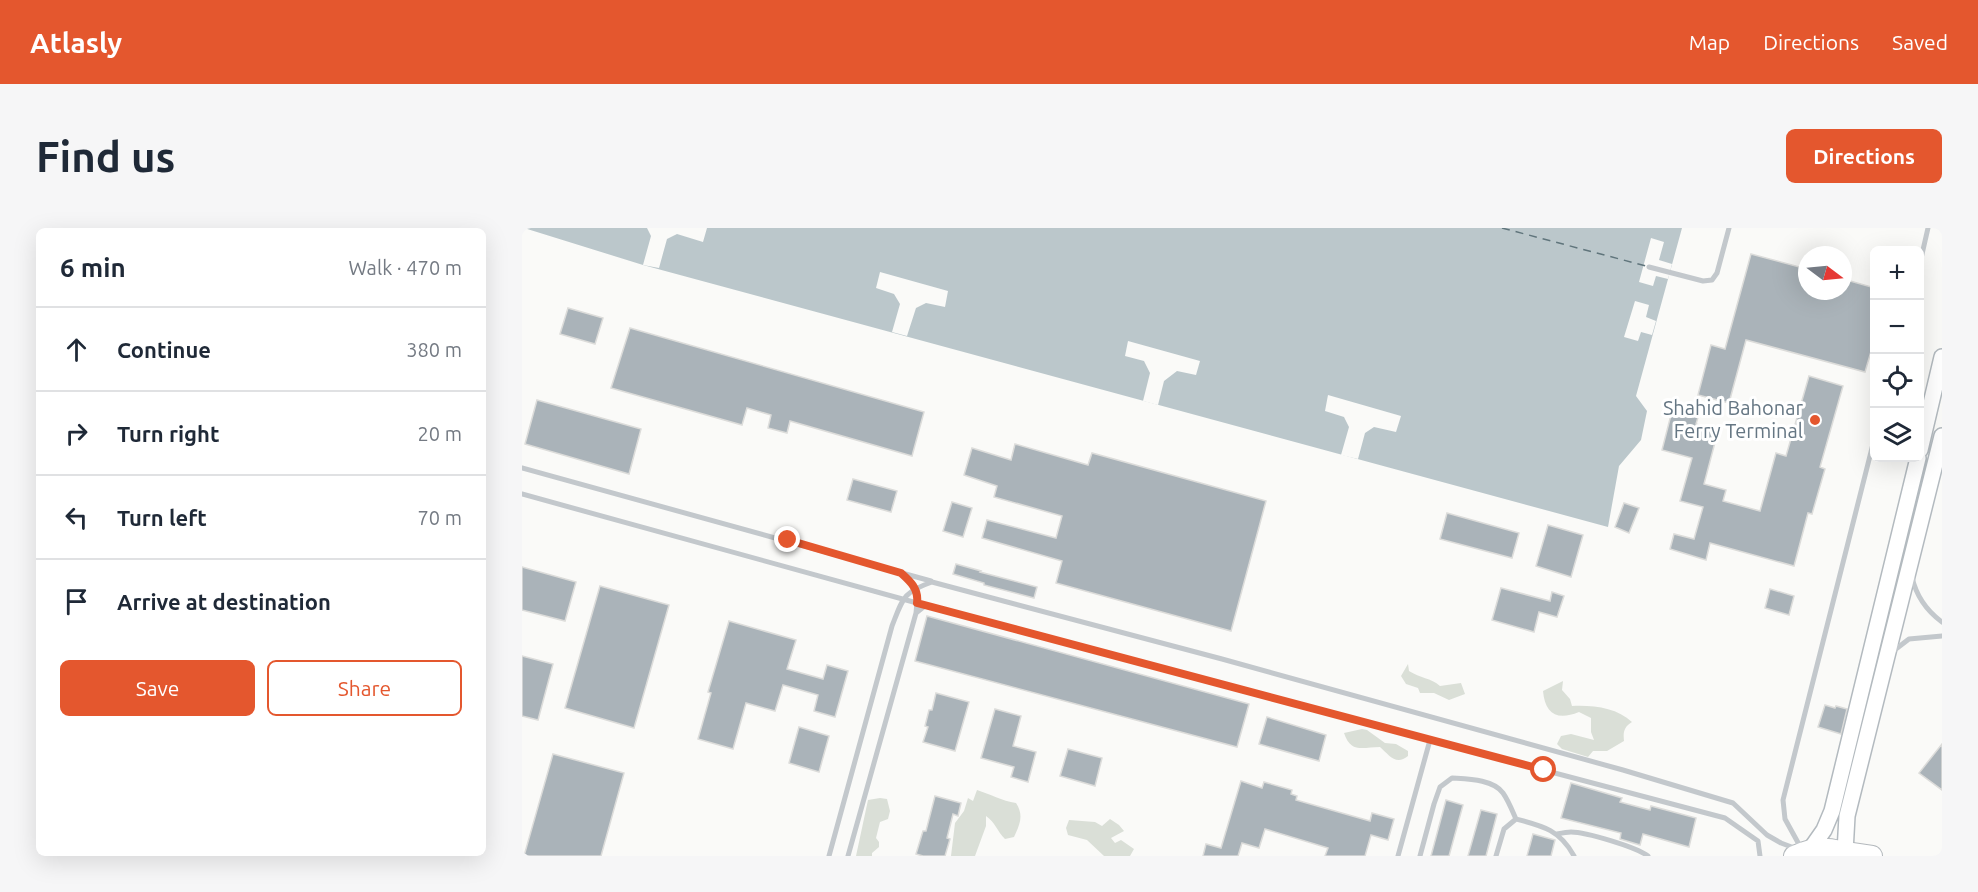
<!DOCTYPE html>
<html lang="en">
<head>
<meta charset="utf-8">
<style>
	:root { --surface:#fff; --page:#f6f6f7; --text:#1f2937; --muted:#747a83; --line:#e0e1e3; --accent:#e4572e }
	body { margin:0; font-family:Ubuntu,sans-serif; background:var(--page); color:var(--text) }
	.controls { position:absolute; right:18px; top:18px; display:grid; overflow:hidden; border-radius:9px; box-shadow:0 6px 24px #0002 }
	.controls button { width:54px; height:54px; display:grid; place-items:center; padding:0; border:0; border-bottom:2px solid var(--line); background:var(--surface); color:var(--text); font:30px sans-serif }
	.compass { position:absolute; left:1276px; top:18px; width:54px; height:54px; border-radius:50%; background:var(--surface); box-shadow:0 6px 24px #0002; rotate:106deg }
	.stop { position:absolute; width:18px; height:18px; margin:-14px; border:4px solid #e4572e; border-radius:50%; background:#fff }
	.stop.end { background:#e4572e; border-color:#fff; box-shadow:0 2px 6px #0008 }
	.list { margin:0; padding:0; list-style:none }
	h2 { display:flex; justify-content:space-between; align-items:center; height:78px; margin:0; padding:0 24px; font-size:26px }
	h2 small { font-size:20px; font-weight:400; color:var(--muted) }
	.list li { display:grid; grid-template-columns:39px 1fr auto; gap:18px; align-items:center; box-sizing:border-box; height:84px; padding:0 24px; border-top:2px solid var(--line) }
	.list b { display:block; font-size:22px; white-space:nowrap }
	.list em { font-size:20px; font-style:normal; color:var(--muted) }
	.actions { display:flex; gap:12px; padding:18px 24px }
	.actions a { flex:1; padding:14px 0; border:2px solid var(--accent); border-radius:9px; text-align:center; font-size:21px; color:var(--accent) }
	.actions .main { background:var(--accent); color:#fff }
	.icon { flex:none; width:33px; height:33px; fill:none; stroke:currentColor; stroke-width:2; stroke-linecap:round; stroke-linejoin:round }
	.map { position:relative; flex:none; width:1420px; height:628px; overflow:hidden; border-radius:9px }
	header { display:flex; align-items:center; gap:36px; box-sizing:border-box; height:84px; padding:0 30px; background:var(--accent); color:#fff }
	header strong { font-size:28px }
	nav { display:flex; gap:33px; margin-inline-start:auto; font-size:21px }
	.intro { display:flex; align-items:center; justify-content:space-between; box-sizing:border-box; height:144px; padding:0 36px }
	h1 { margin:0; font-size:42px }
	.button { padding:15px 27px; border-radius:9px; background:var(--accent); color:#fff; font-size:21px; font-weight:700 }
	main { display:flex; gap:36px; padding:0 36px }
	aside { flex:1; background:var(--surface); border-radius:9px; box-shadow:0 6px 24px #0002 }
	.map>svg:first-child { display:block }
	.green { fill:#dadfd7 }
	.water { fill:#bbc7cb }
	.pier { fill:#fafaf8 }
	.lines { fill:none; stroke-linecap:round; stroke-linejoin:round }
	.ferry { stroke:#60757c; stroke-width:1.5; stroke-dasharray:8 6; stroke-linecap:butt }
	.building { fill:#aab3b9; stroke:#dcdcda; stroke-width:1.5 }
	.secondary-casing { stroke:#b3babf; stroke-width:18 }
	.highway-casing { stroke:#b4b9bd; stroke-width:22 }
	.lane { stroke:#c3c8cc; stroke-width:5 }
	.secondary { stroke:#fff; stroke-width:15 }
	.highway { stroke:#fff; stroke-width:20 }
	.route { stroke:#e4572e; stroke-width:8 }
	.poi-dot { fill:#e4572e; stroke:#fff; stroke-width:2 }
	.labels { text-anchor:middle; stroke-width:6; stroke-linejoin:round; paint-order:stroke }
	.poi-label { font-size:20px; fill:#657683; stroke:#fff; text-anchor:end }
</style>
</head>
<body>
<header>
<strong>Atlasly</strong>
<nav><a>Map</a><a>Directions</a><a>Saved</a></nav>
</header>
<div class="intro"><h1>Find us</h1><a class="button">Directions</a></div>
<main>
<aside>
<h2>6 min<small>Walk · 470 m</small></h2>
<ul class="list">
<li><svg class="icon" aria-label="ahead" viewBox="0 0 24 24"><path d="M12 20V5M6 11l6-6 6 6"/></svg><div><b>Continue</b></div><em>380 m</em></li>
<li><svg class="icon" aria-label="right" viewBox="0 0 24 24"><path d="M7 20v-9h11M14 6l5 5-5 5"/></svg><div><b>Turn right</b></div><em>20 m</em></li>
<li><svg class="icon" aria-label="left" viewBox="0 0 24 24"><path d="M17 20v-9H6M10 6l-5 5 5 5"/></svg><div><b>Turn left</b></div><em>70 m</em></li>
<li><svg class="icon" aria-label="arrive" viewBox="0 0 24 24"><path d="M6 21V4h12l-3 4 3 4H6"/></svg><div><b>Arrive at destination</b></div></li>
</ul>
<div class="actions"><a class="main">Save</a><a>Share</a></div>
</aside>
<div class="map">
<svg width="1420" height="628" viewBox="0 0 1420 628">
	<rect width="100%" height="100%" fill="#fafaf8"/>
	<path class="green" d="M886,436l1,7c11,7 22,7 31,15l21,-3 4,11 -16,6 -15,-7h-14l-2,-5 -12,-4 -5,-8z
		M1041,453l-1,9 8,9 2,7c22,-1 45,2 60,16 -8,5 -9,10 -8,19l-17,10h-14l-5,6 -26,-8 -5,-5 4,-8 10,-2 23,6 -3,-8v-14l-12,-6c-22,9 -34,2 -36,-21z
		M840,501l5,1 18,13 11,1 12,7v5c-12,10 -19,-1 -28,-9 -17,0 -29,7 -36,-14z
		M455,562c13,4 25,11 39,13 8,12 4,21 -2,34l-9,2c-8,-8 -10,-17 -19,-23v10l-11,30h-24l4,-33 9,-12 4,-13 5,3z
		M358,570l7,1 3,12 -2,8 -8,3 -4,16 3,4v5l-7,6v3h-16l12,-56z
		M588,591l9,6 5,6 -13,7 4,5 6,-3 13,9 -4,7h-26l-17,-16 -19,-5 -2,-7 3,-8 26,2 7,4z"/>
	<path class="water" d="M2,0h1158l-46,168 11,15 -6,29 -22,26 -11,61 -965,-262z"/>
	<path class="pier" d="M125,0h60l-4,14 -26,-8 -10,5 -8,29 -16,-3 8,-29z
		M1129,10l13,4 -5,18 13,4 -4,15 -12,-3 -3,10 -14,-4z
		M358,44l68,19 -3,16 -19,-4 -10,5 -9,28 -15,-4 8,-28 -6,-10 -18,-6z
		M1113,73l14,4 -3,12 10,4 -4,14 -11,-3 -3,9 -14,-4z
		M606,113l72,20 -4,14 -19,-4 -13,10 -6,24 -15,-4 7,-28 -6,-12 -19,-5z
		M806,167l73,21 -5,16 -22,-5 -9,6 -7,26 -17,-4 8,-28 -5,-10 -19,-6z"/>
	<g class="lines">
		<path class="ferry" d="M980,0l144,38"/>
	</g>
	<path class="building" d="M1229,26l56,15v22h36v-12l32,9v50l-10,34 -119,-32 -17,63 -31,-8 13,-50 14,4z
		M46,80l35,10 -8,26 -35,-10z
		M108,100l294,84 -12,44 -122,-35 -3,12 -19,-5 3,-13 -24,-7 -5,17 -131,-37z
		M1287,148l34,10 -23,81 5,2 -13,45 -4,-1 -14,53 -84,-23 -4,17 -36,-11 4,-15 20,5 9,-32 -23,-6 12,-43 -30,-8 11,-43 26,7 -3,10 22,7 -14,53 22,6 -3,11 37,10 16,-58 10,3z
		M15,172l104,29 -12,45 -104,-30z
		M493,216l73,21 4,-12 174,48 -35,130 -175,-48 6,-22 -80,-23 5,-18 69,18 6,-22 -68,-19 3,-11 -33,-11 8,-27 39,12z
		M331,251l44,12 -6,21 -44,-12z
		M430,274l20,6 -9,29 -20,-6z
		M1102,275l15,5 -10,25 -14,-6z
		M925,285l72,20 -7,25 -72,-19z
		M1026,297l35,10 -12,42 -35,-11z
		M434,336l25,7 -1,1 57,15 -3,11 -50,-13v-2l-31,-9z
		M0,339l54,15 -11,39 -43,-11z
		M78,358l69,19 -35,123 -69,-20z
		M979,360l49,13 2,-9 12,4 -7,21 -18,-5 -5,20 -42,-12z
		M1248,361l24,7 -5,19 -24,-7z
		M405,388l322,88 -12,43 -322,-86z
		M207,393l67,19 -9,29 36,10 4,-14 21,6 -13,46 -21,-6 4,-16 -35,-10 -8,26 -29,-8 -13,46 -35,-10 13,-46 -3,-1z
		M0,428l31,8 -15,56 -16,-4z
		M414,465l33,9 -14,49 -32,-9 5,-15 -3,-1 4,-16h3z
		M1303,477l10,3 1,-2 11,3 -6,25 -23,-7z
		M473,481l26,7 -8,30 23,6 -8,30 -17,-5 3,-10 -33,-9z
		M745,489l59,18 -7,26 -60,-17z
		M277,499l30,9 -10,36 -30,-9z
		M1420,516v46l-23,-17z
		M546,521l34,9 -7,28 -35,-10z
		M31,526l71,19 -23,83h-77z
		M719,553l21,7 2,-6 28,8 -1,4 6,2 -1,4 74,21 2,-8 22,6 -6,21 -17,-5 -6,21h-40l3,-8 -63,-19 -6,19 -17,-5 -4,13h-35l3,-12 15,4z
		M1049,555l51,15 -2,4 30,8 1,-4 45,12 -7,29 -46,-13 -3,11 -20,-6 1,-6 -60,-15z
		M413,568l26,7 -3,13 -5,-2 -6,24 3,1 -5,17h-22l-7,-2 7,-23h3z
		M924,572l17,5 -14,51h-18z
		M959,582l16,4 -11,42h-18z
		M1011,606l22,6 -4,16h-24z"/>
	<g class="lines">
		<defs>
			<path id="secondary" d="M1398,222l22,-93
				M1288,622l14,-20 8,-19 86,-353
				M1323,624l2,-36 95,-380"/>
			<path id="highway" d="M1323,624l27,4
				M1272,628c19,-9 39,-10 58,0"/>
		</defs>
		<use href="#secondary" class="secondary-casing"/>
		<use href="#highway" class="highway-casing"/>
		<path class="lane" d="M1398,35l8,-35
			M1127,39l54,14 9,-1 5,-7 12,-45
			M0,240l409,113
			M0,266l395,109 513,137 -32,116
			M382,347c12,12 14,22 12,38
			M1390,349c4,18 15,34 30,45
			M1370,424l17,-13 33,-3
			M908,512l295,78 33,23 2,15
			M1035,606c5,-1 10,-2 14,-2 15,0 65,15 77,24
			M1279,620l-16,-29 -2,-19 91,-360
			M307,628l63,-230c11,-28 11,-34 40,-44l290,77 401,111 110,33 34,32 14,8 16,6
			M326,628l68,-243 10,-8
			M898,628l14,-52 6,-17 12,-9c15,1 41,1 51,15 5,7 9,17 13,26 27,7 44,11 58,37
			M974,628l8,-27 12,-10"/>
		<use href="#secondary" class="secondary"/>
		<use href="#highway" class="highway"/>
	</g>
	<g class="lines">
		<path class="route" d="M266,312l113,33c9,8 18,16 16,30l627,167"/>
	</g>
	<circle class="poi-dot" cx="1293" cy="192" r="6"/>
	<g class="labels">
		<g class="poi-label">
			<text x="1281" y="187">Shahid Bahonar<tspan x="1281" dy="23">Ferry Terminal</tspan></text>
		</g>
	</g>
</svg>
<div class="controls">
<button>+</button>
<button>−</button>
<button><svg class="icon" aria-label="locate" viewBox="0 0 24 24"><circle cx="12" cy="12" r="6"/><path d="M12 2v4M12 18v4M2 12h4M18 12h4"/></svg></button>
<button><svg class="icon" aria-label="layers" viewBox="0 0 24 24"><path d="M12 4l9 5-9 5-9-5zM3 14l9 5 9-5"/></svg></button>
</div>
<svg class="compass" viewBox="-18 -18 36 36"><path d="M0-13l5 13h-10z" fill="#e53935"/><path d="M0 13l5-13h-10z" fill="#747a83"/></svg>
<div class="stop" style="left:1022px;top:542px"></div>
<div class="stop end" style="left:266px;top:312px"></div>
</div>
</main>
</body>
</html>
